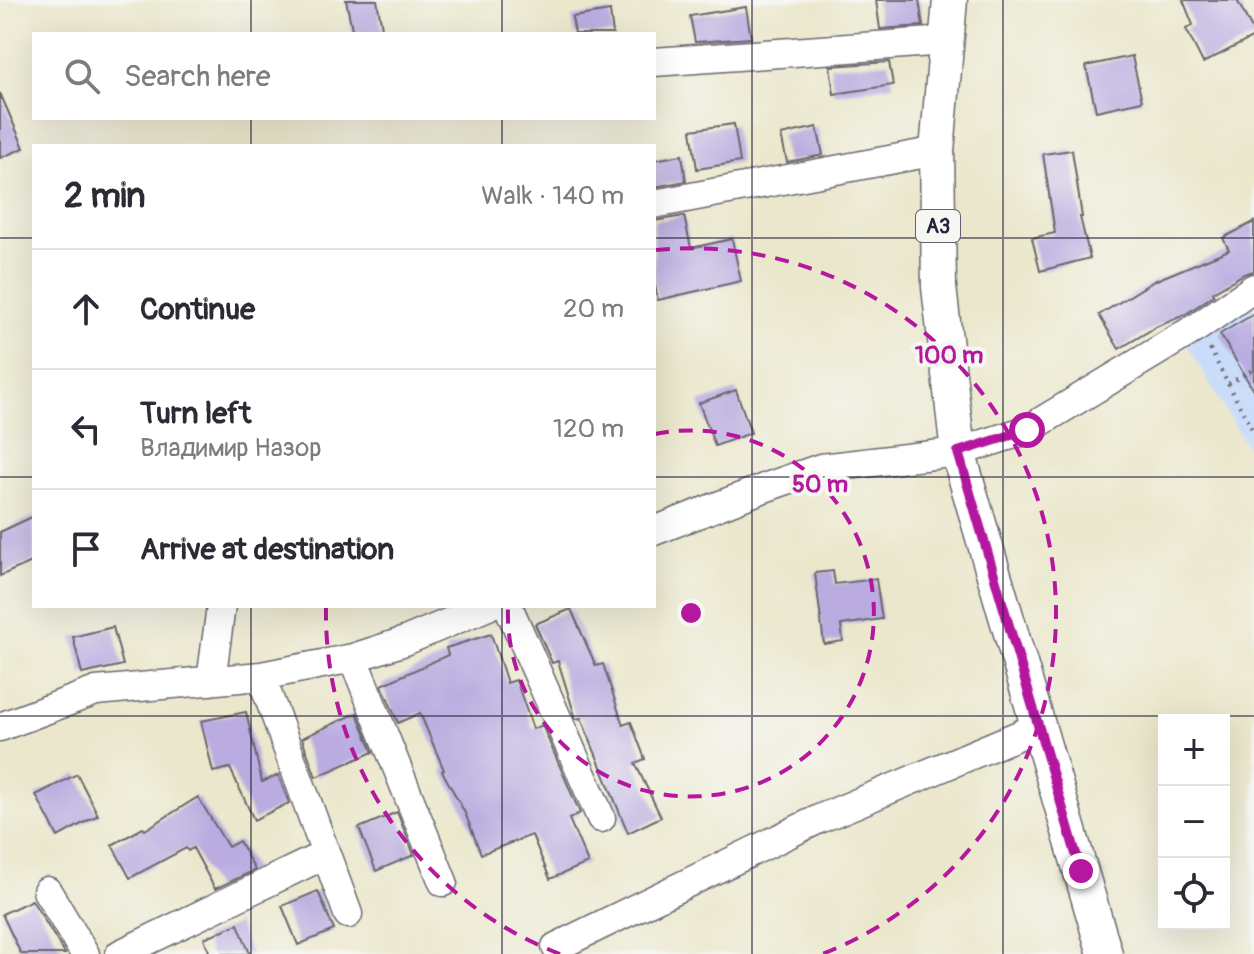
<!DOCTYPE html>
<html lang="en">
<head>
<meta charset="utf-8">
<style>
	:root { --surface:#fff; --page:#f7f7f7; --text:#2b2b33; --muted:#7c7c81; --line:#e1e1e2 }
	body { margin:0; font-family:Pangolin,sans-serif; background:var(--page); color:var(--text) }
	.controls { position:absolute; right:24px; bottom:24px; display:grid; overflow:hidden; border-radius:0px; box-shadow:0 8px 32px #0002 }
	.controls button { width:72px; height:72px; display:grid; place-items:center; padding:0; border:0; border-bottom:2px solid var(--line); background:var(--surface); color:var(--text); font:40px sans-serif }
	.stop { position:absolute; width:24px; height:24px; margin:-18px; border:6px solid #b5179e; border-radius:50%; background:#fff }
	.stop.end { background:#b5179e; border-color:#fff; box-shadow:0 2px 8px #0008 }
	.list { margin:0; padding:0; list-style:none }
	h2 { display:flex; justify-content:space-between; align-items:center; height:104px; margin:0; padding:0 32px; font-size:34px }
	h2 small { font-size:26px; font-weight:400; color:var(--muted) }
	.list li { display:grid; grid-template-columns:52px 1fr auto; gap:24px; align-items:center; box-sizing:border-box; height:120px; padding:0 32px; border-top:2px solid var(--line) }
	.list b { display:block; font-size:30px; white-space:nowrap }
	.list p { margin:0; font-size:26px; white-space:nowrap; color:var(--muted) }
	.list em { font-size:26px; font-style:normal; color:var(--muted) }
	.icon { flex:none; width:44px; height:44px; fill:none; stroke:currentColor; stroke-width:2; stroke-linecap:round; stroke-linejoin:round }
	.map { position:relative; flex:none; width:1254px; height:954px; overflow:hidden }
	.search { position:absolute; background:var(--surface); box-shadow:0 8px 32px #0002; left:32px; top:32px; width:624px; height:88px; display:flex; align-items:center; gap:20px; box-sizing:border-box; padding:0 28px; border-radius:0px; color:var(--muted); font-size:30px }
	.panel { position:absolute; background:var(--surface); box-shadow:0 8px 32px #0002; left:32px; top:144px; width:624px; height:464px; border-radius:0px }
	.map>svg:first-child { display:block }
	.built { fill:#c9dcf9 }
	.building { fill:#baace0 }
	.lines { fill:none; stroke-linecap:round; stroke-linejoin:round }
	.minor-casing { stroke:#68676e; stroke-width:31 }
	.major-casing { stroke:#68676e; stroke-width:37 }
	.path { stroke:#68676e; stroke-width:4; stroke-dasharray:2 6; stroke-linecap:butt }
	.minor { stroke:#fff; stroke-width:28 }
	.major { stroke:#fff; stroke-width:34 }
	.route { stroke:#b5179e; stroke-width:10 }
	.grid { fill:none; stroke:#22223b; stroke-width:2; stroke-opacity:0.55 }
	.ring { fill:none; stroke:#b5179e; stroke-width:4; stroke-dasharray:14 10 }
	.labels { text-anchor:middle; stroke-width:8; stroke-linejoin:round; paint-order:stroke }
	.shield { fill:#f6f6f2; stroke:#626272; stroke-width:2 }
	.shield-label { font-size:20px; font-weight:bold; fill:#22223b }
	.centre { fill:#b5179e; stroke:#f6f6f2; stroke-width:4 }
	.ring-label { font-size:24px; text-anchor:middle; font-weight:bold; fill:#b5179e; stroke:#f6f6f2; stroke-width:8; stroke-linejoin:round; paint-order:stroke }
</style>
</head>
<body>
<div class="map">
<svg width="1254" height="954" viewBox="0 0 1254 954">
	<rect width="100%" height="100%" fill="#f6f6f2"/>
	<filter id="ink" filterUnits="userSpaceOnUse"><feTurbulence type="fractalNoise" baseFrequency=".0125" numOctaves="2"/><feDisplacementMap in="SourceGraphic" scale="16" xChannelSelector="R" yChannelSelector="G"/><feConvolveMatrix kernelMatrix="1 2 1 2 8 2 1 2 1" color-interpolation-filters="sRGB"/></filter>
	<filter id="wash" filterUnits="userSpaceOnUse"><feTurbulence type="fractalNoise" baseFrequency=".006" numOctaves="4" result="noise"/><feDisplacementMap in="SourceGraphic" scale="32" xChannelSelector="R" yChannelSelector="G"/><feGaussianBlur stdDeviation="1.8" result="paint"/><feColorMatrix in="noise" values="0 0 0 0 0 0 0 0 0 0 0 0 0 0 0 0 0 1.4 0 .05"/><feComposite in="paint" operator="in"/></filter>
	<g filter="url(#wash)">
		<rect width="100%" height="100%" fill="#ebe7cc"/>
		<path class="built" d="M1254,288v171l-72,-123z"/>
		<g id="blocks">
			<path class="building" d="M346,0h31l6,34h-30z
				M876,0h43l4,26 -43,3z
				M1183,0h54l17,33v4l-51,26 -17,-34 7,-4z
				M746,7l5,31 -56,4 -5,-26z
				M610,11l3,23h-38l-3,-17z
				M1132,56l10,45 -46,10 -10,-45z
				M889,62l4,23 -59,9 -4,-28z
				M0,93l24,55 -24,10z
				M734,124l6,38 -43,7 -6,-39z
				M817,127l6,28 -36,7 -6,-27z
				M1072,150l10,67h-2l10,41 -50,13 -8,-33 23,-5 -12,-79z
				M682,155l4,26 -32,6v-27z
				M684,216l7,32 41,-9 9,42 -83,19 -4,-19v-60z
				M1254,222v49l-10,3 -31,18 1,3 -28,19 -30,13 -37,22 -20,-34 55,-34 75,-31 -6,-12z
				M1254,314v77l-34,-57z
				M736,390l15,43 -36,13 -16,-43z
				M34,516v45l-34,15v-44z
				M833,571l2,13 41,-5 6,40 -41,6 2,16 -19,3 -9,-71z
				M571,609l25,57 7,-2 20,61 8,-3 14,37 -10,4 26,54 -33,16 -47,-115 -5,1 -18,-58 -6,2 -17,-39z
				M113,627l10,38 -41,9 -9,-37z
				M491,634l16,49 9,-3 17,49 9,-4 38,88 -11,6 19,44 -38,16 -18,-44 -51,19 -16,-41 -23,-42 2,-1 -24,-57 -22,10 -16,-38 66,-30 -2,-7z
				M246,712l16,70 16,-7 11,28 -35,17 -24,-52 -17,4 -12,-51z
				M357,713l16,39 -57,25 -14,-39z
				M77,774l21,41 -40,22 -22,-42z
				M198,797l30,50 11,-6 16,29 -40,19 -22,-41 -5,3 -2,-3 -56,30 -18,-33 31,-17 2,2z
				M397,812l17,43 -38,16 -17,-43z
				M318,891l16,39 -36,15 -16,-39z
				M32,900l33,54h-44l-19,-40z
				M238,924l12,30h-40l-6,-16z"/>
		</g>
	</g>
	<g filter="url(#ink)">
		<use href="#blocks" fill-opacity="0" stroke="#68676e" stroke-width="2"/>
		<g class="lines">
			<defs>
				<path id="minor" d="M654,62l292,-21
					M654,204l283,-53
					M654,531l110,-43 57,-20 137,-16 69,-22 172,-104 55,-38
					M508,606l93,212
					M353,658l90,224
					M211,681l10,-75
					M0,727l96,-36 165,-15 92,-18 52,-17 83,-35
					M326,854l22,60
					M47,891l38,63
					M556,947l263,-128 219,-92
					M120,954l206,-100 -65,-178"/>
				<path id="major" d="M950,0l-13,151 2,136 19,165 147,502"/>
			</defs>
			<use href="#minor" class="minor-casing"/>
			<use href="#major" class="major-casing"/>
			<path class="path" d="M1210,349l18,35 26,-15
				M1228,384l26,49"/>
			<use href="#minor" class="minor"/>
			<use href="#major" class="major"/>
		</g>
	</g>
	<g class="lines" filter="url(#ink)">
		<path class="route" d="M1027,430l-69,22 123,419"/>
	</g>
	<path class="grid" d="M251,0v34M502,0v34M752,0v954M1003,0v954M251,118v28M502,118v28M0,238h34M654,238h600M0,477h34M654,477h600M251,606v348M502,606v348M0,716h1254"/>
	<g class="ring">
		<path d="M655 434A183 183 0 1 1 508 607"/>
		<path d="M560 954A365 365 0 0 1 326 607M656 250A365 365 0 0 1 822 954"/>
	</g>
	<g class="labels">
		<rect class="shield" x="916" y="210" width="44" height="32" rx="6"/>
		<g class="shield-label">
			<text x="938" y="233">A3</text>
		</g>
	</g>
	<circle cx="691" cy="613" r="12" class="centre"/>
	<g class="ring-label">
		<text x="949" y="363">100 m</text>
		<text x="820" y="492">50 m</text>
	</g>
</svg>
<div class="controls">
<button>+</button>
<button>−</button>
<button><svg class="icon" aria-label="locate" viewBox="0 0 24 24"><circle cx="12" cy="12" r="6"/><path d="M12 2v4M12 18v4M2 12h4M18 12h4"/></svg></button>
</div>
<div class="stop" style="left:1027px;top:430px"></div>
<div class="stop end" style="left:1081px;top:871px"></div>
<div class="search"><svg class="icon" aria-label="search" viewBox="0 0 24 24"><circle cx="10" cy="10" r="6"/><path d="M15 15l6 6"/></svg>Search here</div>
<section class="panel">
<h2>2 min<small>Walk · 140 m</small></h2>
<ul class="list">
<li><svg class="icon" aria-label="ahead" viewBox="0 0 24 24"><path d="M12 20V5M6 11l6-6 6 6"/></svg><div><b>Continue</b></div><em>20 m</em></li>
<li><svg class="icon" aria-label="left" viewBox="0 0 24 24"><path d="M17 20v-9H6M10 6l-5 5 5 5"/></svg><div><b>Turn left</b><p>Владимир Назор</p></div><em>120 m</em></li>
<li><svg class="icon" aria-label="arrive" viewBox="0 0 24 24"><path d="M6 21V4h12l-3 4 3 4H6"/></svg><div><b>Arrive at destination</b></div></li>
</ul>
</section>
</div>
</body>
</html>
